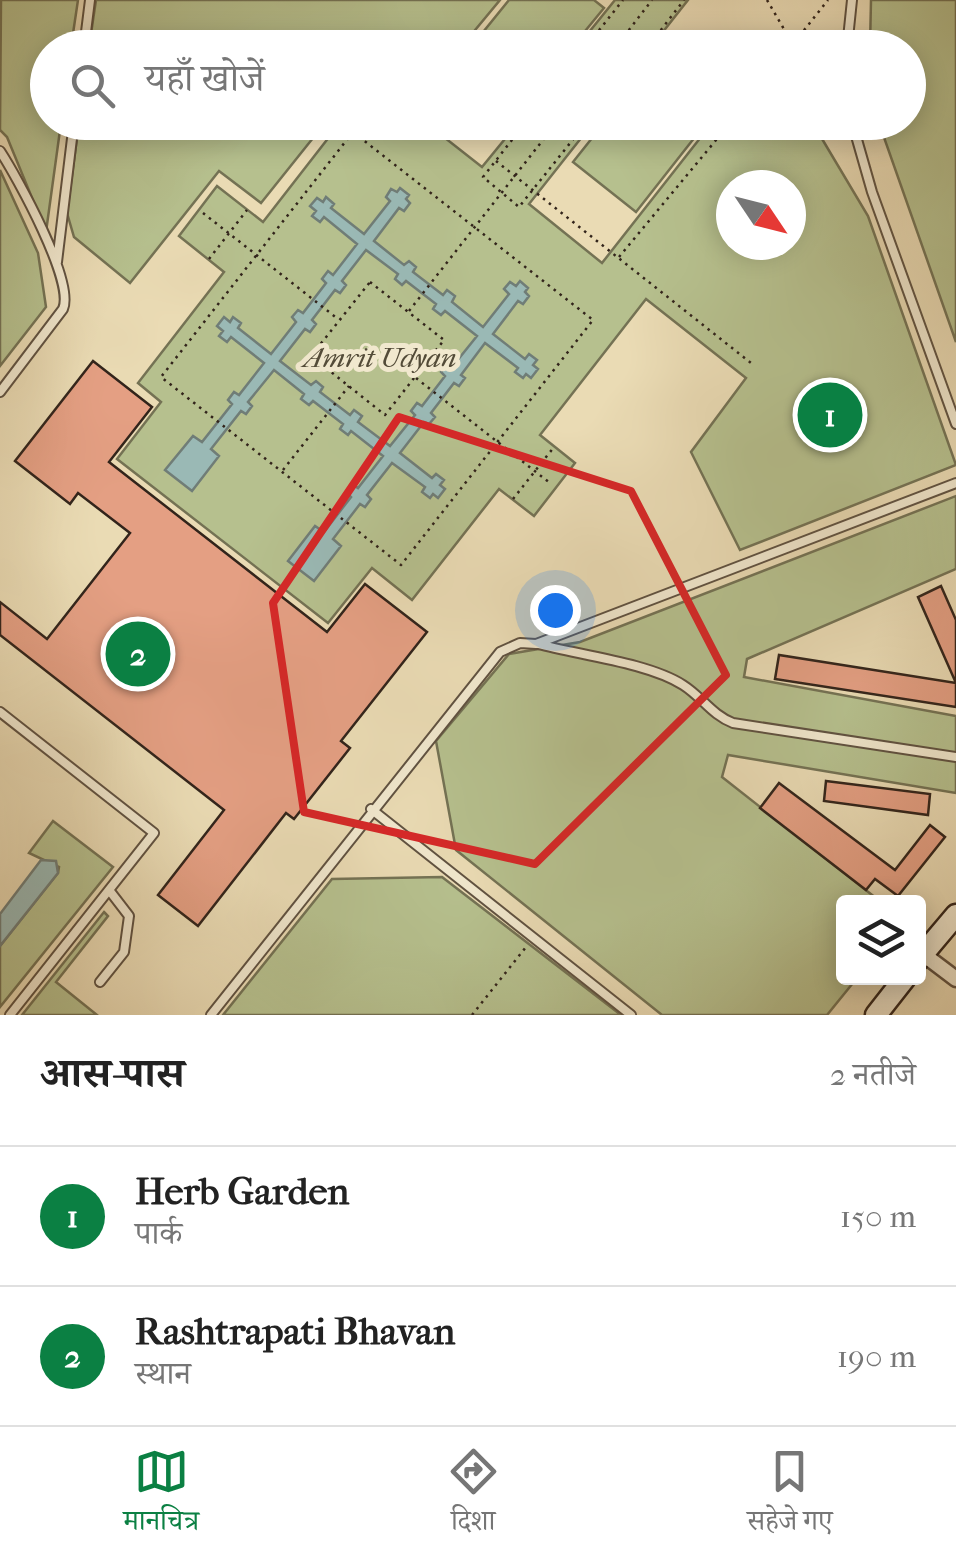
<!DOCTYPE html>
<html lang="hi">
<head>
<meta charset="utf-8">
<style>
	:root { --surface:#fff; --page:#f2f2f2; --text:#222; --muted:#767676; --line:#e0e0e0; --accent:#0b8043 }
	body { margin:0; font-family:"IM FELL French Canon","Noto Serif Devanagari",serif; background:var(--page); color:var(--text) }
	.controls { position:absolute; right:30px; bottom:30px; display:grid; overflow:hidden; border-radius:10px; box-shadow:0 5px 25px #0003 }
	.controls button { width:90px; height:90px; display:grid; place-items:center; padding:0; border:0; border-bottom:2px solid var(--line); background:var(--surface); color:var(--text); font:50px sans-serif }
	.compass { position:absolute; left:716px; top:170px; width:90px; height:90px; border-radius:50%; background:var(--surface); box-shadow:0 5px 25px #0003; rotate:125deg }
	.you { position:absolute; left:555px; top:610px; width:35px; height:35px; margin:-25px; border:8px solid #fff; border-radius:50%; background:#1a73e8; box-shadow:0 0 0 15px #1a73e833 }
	.badge { display:grid; place-items:center; width:65px; height:65px; border-radius:50%; background:var(--accent); color:#fff; font-size:32px; font-weight:700 }
	.pin { position:absolute; translate:-50% -50%; border:5px solid #fff; box-shadow:0 2px 10px #0006 }
	.list { margin:0; padding:0; list-style:none }
	h2 { display:flex; justify-content:space-between; align-items:center; height:130px; margin:0; padding:0 40px; font-size:42px }
	h2 small { font-size:32px; font-weight:400; color:var(--muted) }
	.list li { display:grid; grid-template-columns:65px 1fr auto; gap:30px; align-items:center; box-sizing:border-box; height:140px; padding:0 40px; border-top:2px solid var(--line) }
	.list b { display:block; font-size:38px; white-space:nowrap }
	.list p { margin:0; font-size:32px; white-space:nowrap; color:var(--muted) }
	.list em { font-size:32px; font-style:normal; color:var(--muted) }
	.icon { flex:none; width:55px; height:55px; fill:none; stroke:currentColor; stroke-width:2; stroke-linecap:round; stroke-linejoin:round }
	.map { position:relative; flex:none; width:956px; height:1015px; overflow:hidden }
	.search { position:absolute; background:var(--surface); box-shadow:0 5px 25px #0003; left:30px; right:30px; top:30px; height:110px; display:flex; align-items:center; gap:25px; box-sizing:border-box; padding:0 35px; border-radius:55px; color:var(--muted); font-size:38px }
	.sheet { height:410px; background:var(--surface) }
	nav { display:flex; justify-content:space-around; align-items:center; box-sizing:border-box; height:140px; border-top:2px solid var(--line); background:var(--surface); font-size:28px; color:var(--muted) }
	nav a { display:grid; justify-items:center; gap:5px }
	nav .on { color:var(--accent) }
	.map>svg:first-child { display:block }
	.green { fill:#b6c08e; stroke:#747254; stroke-width:2.5; fill-rule:evenodd }
	.water { fill:#9ab9b5; stroke:#707d77; stroke-width:2.5; fill-rule:evenodd }
	.building { fill:#e49f83; stroke:#32241b; stroke-width:2.5 }
	.lines { fill:none; stroke-linecap:round; stroke-linejoin:round }
	.lane-casing { stroke:#605241; stroke-width:12 }
	.street-casing { stroke:#605241; stroke-width:19 }
	.secondary-casing { stroke:#32241b; stroke-width:25 }
	.path { stroke:#32241b; stroke-width:2.5; stroke-dasharray:2.5 5; stroke-linecap:butt }
	.lane { stroke:#f1e8ce; stroke-width:8 }
	.street { stroke:#f1e8ce; stroke-width:14 }
	.secondary { stroke:#f1e8ce; stroke-width:20 }
	.marked { fill:none; stroke:#d62828; stroke-width:8; stroke-linejoin:round }
	.labels { text-anchor:middle; stroke-width:10; stroke-linejoin:round; paint-order:stroke }
	.park-label { font-size:28px; font-style:italic; fill:#534b38; stroke:#f1e8ce }
</style>
</head>
<body>
<div class="map">
<svg width="956" height="1015" viewBox="0 0 956 1015">
	<rect width="100%" height="100%" fill="#eadbb4"/>
	<filter id="stains"><feTurbulence type="fractalNoise" baseFrequency=".002" numOctaves="4"/><feColorMatrix values="0 0 0 0 .2 0 0 0 0 .09 0 0 0 0 .02 0 0 0 .5 -.17"/></filter>
	<radialGradient id="worn" r=".72"><stop offset=".6" stop-color="#630" stop-opacity="0"/><stop offset="1" stop-color="#630" stop-opacity=".3"/></radialGradient>
	<path class="green" d="M1,0h77l-7,47 -23,1v74l13,1 -15,109 -39,-95 -7,-7z
		M96,0h404l-39,47h-372z
		M509,0h85l10,8 -32,39h-101z
		M615,0h73l-37,47h-74z
		M871,0h85v342l-76,-216 28,-4v-74l-38,-1z
		M812,122l56,94 88,249 -216,85 -49,-98 55,-74 -100,-79 -106,136 35,28 -41,53 -35,-27 -87,111 -40,-32 -44,55 -211,-164 44,-57 -23,-19 86,-111 -45,-36 38,-50 46,36 77,-99h86l56,44 36,-44h75l-64,81 73,59 110,-140zM731,185h60v60h-60z
		M79,123v-1l246,1 -64,80 -42,-32 -89,112 -56,-46 -7,-24z
		M604,123v-1l102,1 -70,89 -63,-50z
		M0,170l38,83 8,54 -46,59z
		M956,496v73l-209,90 -3,18 212,39v77l-228,-38 -6,22 159,125h-37v76h13l-30,37h-165l-206,-165 -20,-109 73,-87 71,-12z
		M53,821l60,46 -113,140v-61l58,-73 1,-6 -30,-14z
		M442,877l179,138h-398l109,-136z
		M104,912l4,4 -52,66 41,33h-75z"/>
	<path class="water" d="M400,188l9,7 -3,4 4,4 -6,8 -5,-3 -25,33 30,24 5,-4 7,6 -3,5 30,23 4,-5 8,6 -3,6 31,25 26,-33 -5,-5 6,-7 6,4 4,-5 8,7 -3,4 4,4 -6,8 -5,-3 -25,33 32,25 4,-5 8,6 -4,5 5,4 -7,9 -5,-4 -3,4 -8,-6 3,-4 -33,-25 -24,32 4,3 -6,8 -5,-3 -23,30 4,4 -6,7 -5,-2 -24,31 32,25 4,-4 8,6 -4,5 5,4 -7,9 -5,-4 -3,4 -8,-6 3,-5 -33,-24 -25,32 4,4 -6,8 -5,-3 -27,35 8,7 -27,35 -26,-20 27,-35 9,6 27,-35 -4,-4 6,-8 5,3 25,-32 -32,-25 -3,4 -8,-6 3,-5 -30,-23 -4,4 -8,-6 3,-5 -30,-24 -26,32 4,4 -6,8 -5,-3 -30,38 8,7 -27,35 -27,-21 28,-34 9,6 30,-38 -4,-4 6,-8 5,3 25,-32 -33,-26 -4,5 -8,-6 4,-5 -6,-5 7,-9 6,5 3,-5 8,6 -3,5 33,26 25,-32 -4,-5 6,-7 5,3 23,-30 -4,-4 6,-8 5,4 24,-31 -33,-27 -4,5 -8,-6 4,-5 -6,-5 7,-8 6,4 3,-5 8,7 -3,4 33,26 26,-33 -4,-4 5,-8 6,3zM366,250l32,24 -3,5 7,6 4,-4 30,23 -3,5 8,6 4,-4 32,25 -25,31 -5,-3 -6,8 4,4 -23,30 -5,-3 -6,8 4,4 -25,31 -32,-24 4,-6 -8,-6 -4,5 -30,-23 3,-5 -7,-6 -5,4 -31,-24 25,-32 5,3 6,-8 -4,-4 23,-30 5,3 6,-8 -4,-4z
		M41,860l15,1 2,12 -58,73v-32z"/>
	<path class="building" d="M93,361l59,46 -43,55 218,170 38,-48 62,48 -86,109 9,7 -56,71 -8,-6 -88,113 -40,-31 66,-85 -224,-175v-33l47,37 83,-106 -52,-40 -8,11 -55,-43z
		M941,586l15,34v87l-181,-28 4,-24 177,28 -38,-86z
		M826,781l104,13 -2,21 -104,-14z
		M779,783l116,87 35,-45 15,12 -47,59 -23,-17 -9,11 -106,-82z"/>
	<g class="lines">
		<defs>
			<path id="lane" d="M84,48l6,-48
				M847,48l5,-48
				M852,122l20,70 84,232
				M0,151c17,26 75,131 63,158l-63,83
				M57,262l17,-140
				M538,644c41,11 111,19 145,41 19,12 29,30 50,38l223,34
				M0,712l154,121 -144,182
				M371,809l260,206
				M100,982l24,-30 5,-36 -20,-26
				M211,1015l289,-363 20,-9 16,1 420,-161"/>
			<path id="street" d="M923,954l33,25"/>
			<path id="secondary" d="M918,960l38,-45
				M876,1015l29,-37"/>
		</defs>
		<use href="#lane" class="lane-casing"/>
		<use href="#street" class="street-casing"/>
		<use href="#secondary" class="secondary-casing"/>
		<path class="path" d="M767,0l28,48
			M585,48l38,-48
			M615,48l37,-48
			M647,48l37,-48
			M790,48l38,-48
			M526,122l-43,55 36,30 68,-85
			M835,122l9,17
			M353,132l240,188 -192,245 -240,-188z
			M496,161l255,202
			M203,213l135,106
			M619,257l112,-135
			M209,259l38,-49
			M370,282l74,58 -59,75 -74,-59z
			M409,311l148,-189
			M416,378l134,105
			M283,470l66,-84
			M513,499l41,-52
			M472,1015l54,-68"/>
		<use href="#lane" class="lane"/>
		<use href="#street" class="street"/>
		<use href="#secondary" class="secondary"/>
	</g>
	<path class="marked" d="M399,417l232,74 95,184 -191,189 -231,-52 -31,-209z"/>
	<g class="labels">
		<g class="park-label">
			<text x="380" y="367">Amrit Udyan</text>
		</g>
	</g>
	<rect width="100%" height="100%" filter="url(#stains)"/>
	<rect width="100%" height="100%" fill="url(#worn)"/>
</svg>
<div class="controls">
<button><svg class="icon" aria-label="layers" viewBox="0 0 24 24"><path d="M12 4l9 5-9 5-9-5zM3 14l9 5 9-5"/></svg></button>
</div>
<svg class="compass" viewBox="-18 -18 36 36"><path d="M0-13l5 13h-10z" fill="#e53935"/><path d="M0 13l5-13h-10z" fill="#767676"/></svg>
<div class="you"></div>
<div class="pin badge" style="left:830px;top:415px">1</div>
<div class="pin badge" style="left:138px;top:654px">2</div>
<div class="search"><svg class="icon" aria-label="search" viewBox="0 0 24 24"><circle cx="10" cy="10" r="6"/><path d="M15 15l6 6"/></svg>यहाँ खोजें</div>
</div>
<section class="sheet">
<h2>आस-पास<small>2 नतीजे</small></h2>
<ul class="list">
<li><span class="badge">1</span><div><b>Herb Garden</b><p>पार्क</p></div><em>150 m</em></li>
<li><span class="badge">2</span><div><b>Rashtrapati Bhavan</b><p>स्थान</p></div><em>190 m</em></li>
</ul>
</section>
<nav>
<a class="on"><svg class="icon" aria-label="map" viewBox="0 0 24 24"><path d="M3 6l6-2 6 2 6-2v14l-6 2-6-2-6 2zM9 4v14M15 6v14"/></svg>मानचित्र</a>
<a><svg class="icon" aria-label="directions" viewBox="0 0 24 24"><path d="M12 3l9 9-9 9-9-9zM9 14v-3h6M13 9l2 2-2 2"/></svg>दिशा</a>
<a><svg class="icon" aria-label="saved" viewBox="0 0 24 24"><path d="M7 4h10v16l-5-4-5 4z"/></svg>सहेजे गए</a>
</nav>
</body>
</html>
